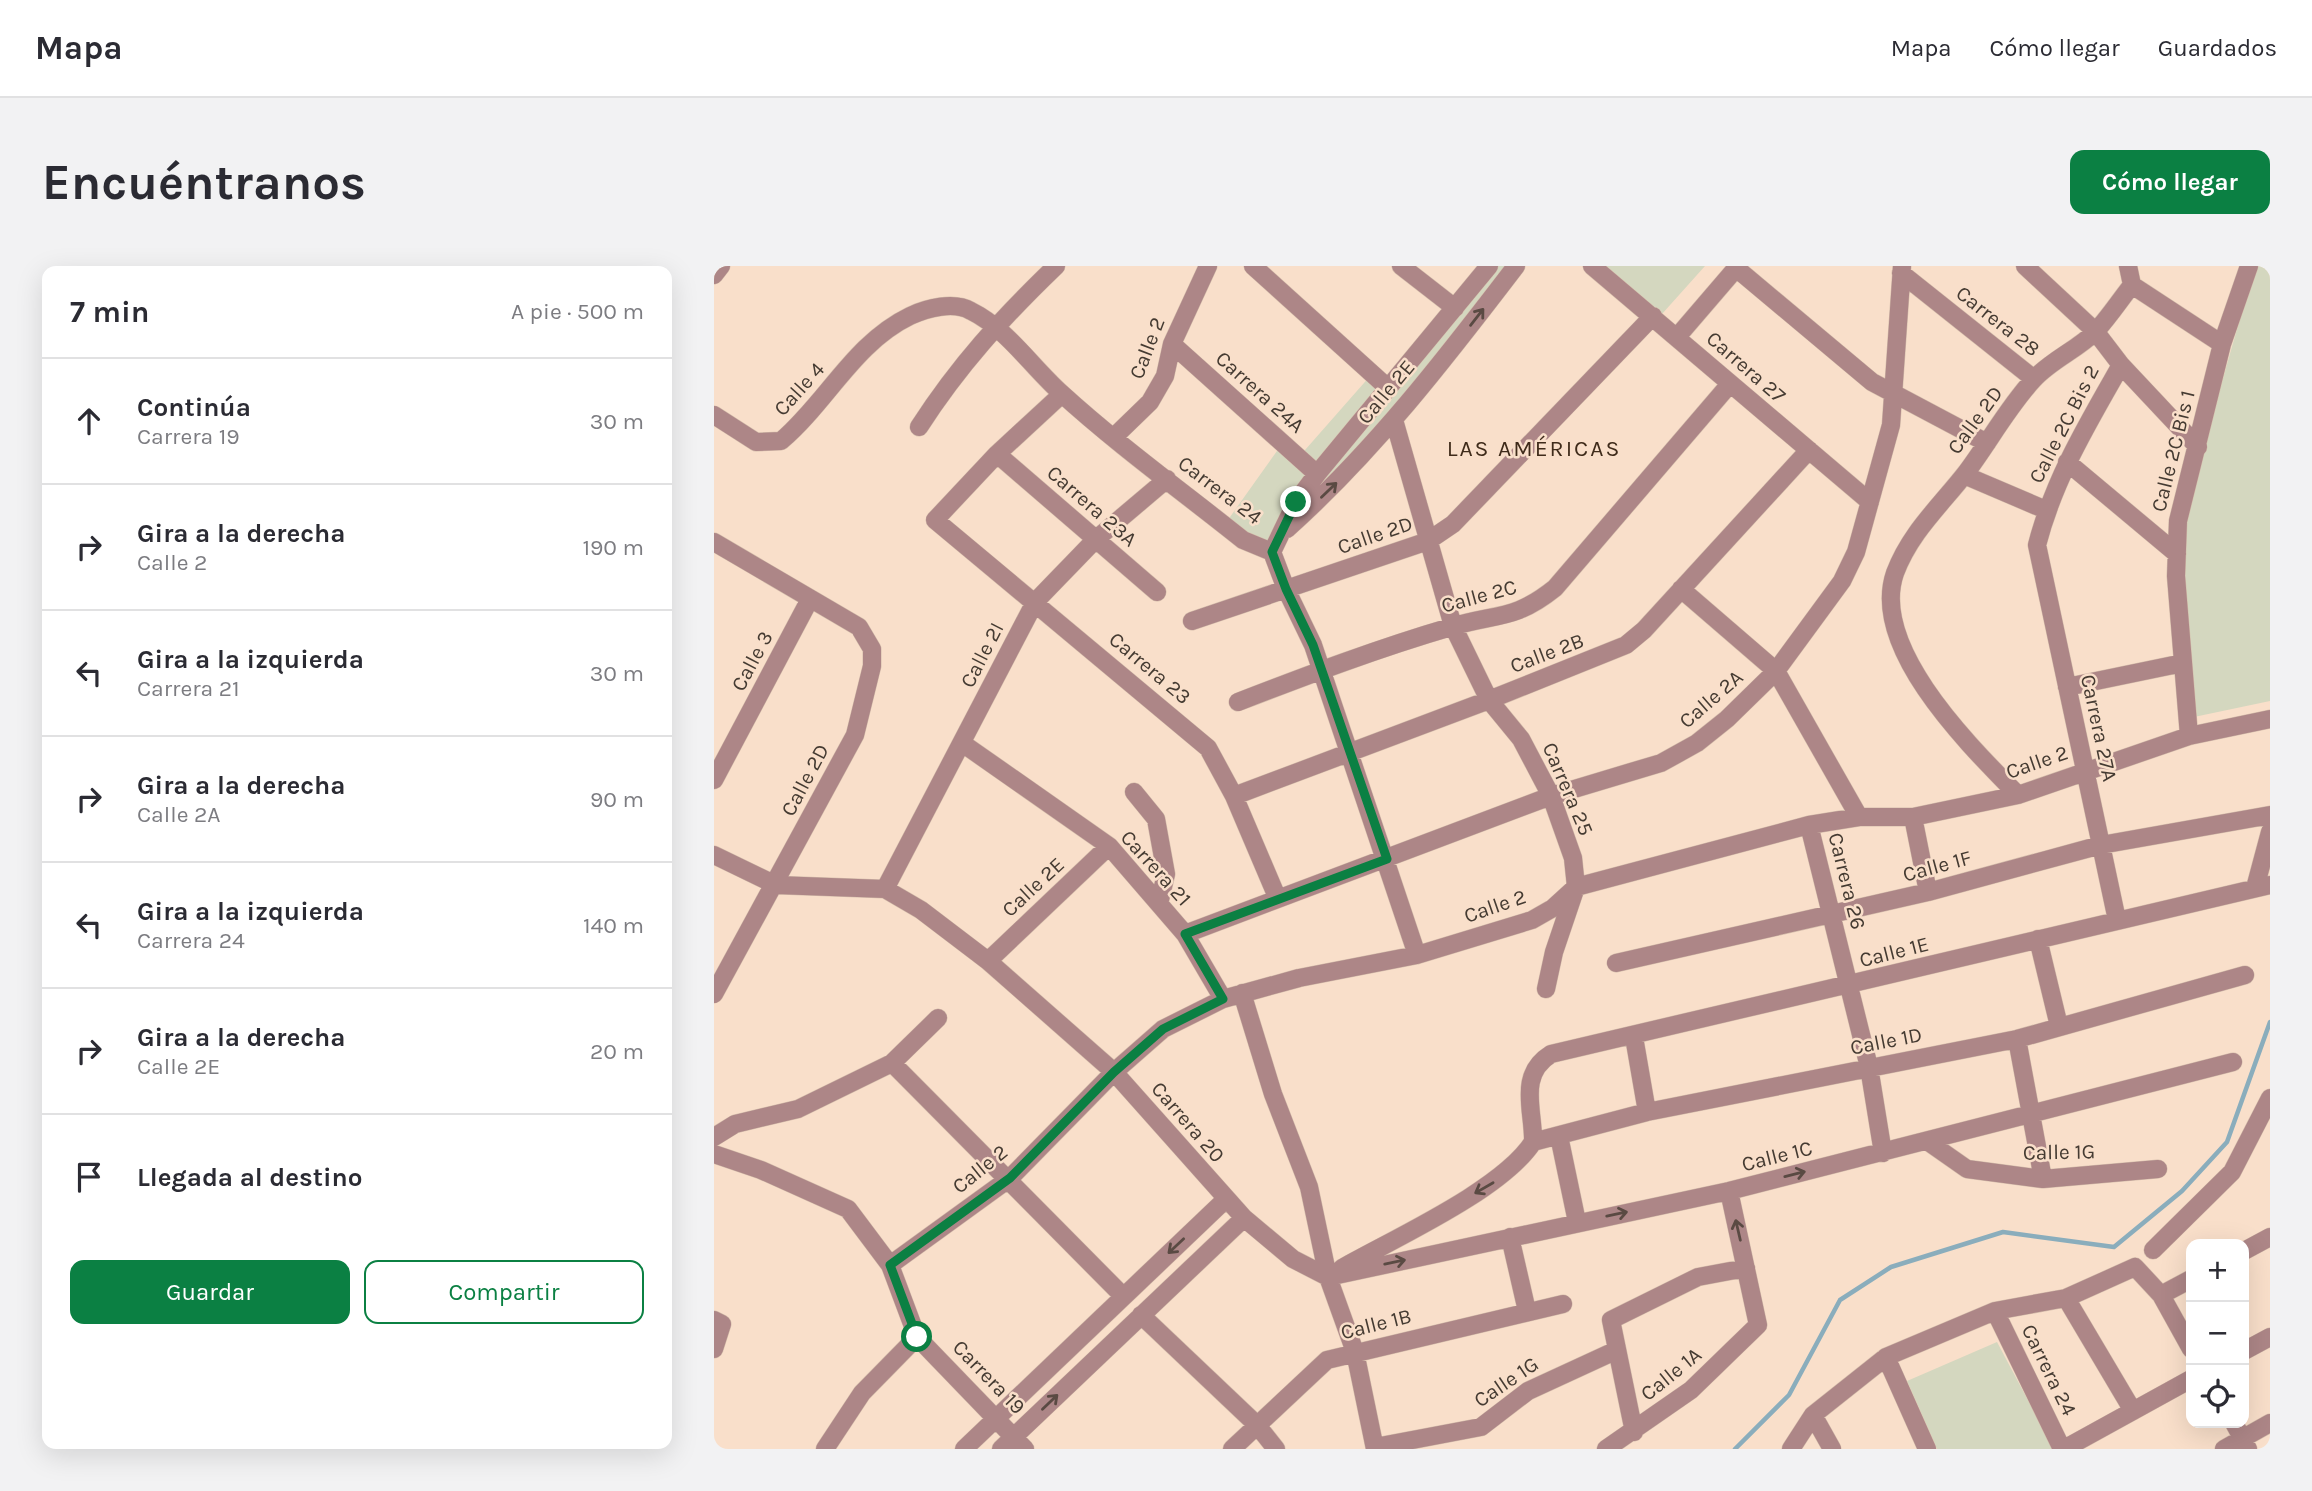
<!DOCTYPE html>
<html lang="es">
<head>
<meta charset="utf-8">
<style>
	:root { --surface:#fff; --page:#f2f2f3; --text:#2b2b33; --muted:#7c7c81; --line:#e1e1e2; --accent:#0b8043 }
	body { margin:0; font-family:Karla,sans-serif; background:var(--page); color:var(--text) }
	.controls { position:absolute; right:21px; bottom:21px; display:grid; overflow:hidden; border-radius:14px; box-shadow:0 7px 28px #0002 }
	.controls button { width:63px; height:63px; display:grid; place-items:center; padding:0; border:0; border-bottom:2px solid var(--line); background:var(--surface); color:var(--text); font:35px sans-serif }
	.stop { position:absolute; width:21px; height:21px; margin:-16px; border:5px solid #0b8043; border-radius:50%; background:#fff }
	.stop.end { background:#0b8043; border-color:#fff; box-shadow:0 2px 7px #0008 }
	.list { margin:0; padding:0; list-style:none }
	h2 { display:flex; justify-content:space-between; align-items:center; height:91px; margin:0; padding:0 28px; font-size:30px }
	h2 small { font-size:23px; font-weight:400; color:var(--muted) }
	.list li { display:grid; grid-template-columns:46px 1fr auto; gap:21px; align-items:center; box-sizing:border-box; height:126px; padding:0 28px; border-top:2px solid var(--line) }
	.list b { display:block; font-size:26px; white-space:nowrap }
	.list p { margin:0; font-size:23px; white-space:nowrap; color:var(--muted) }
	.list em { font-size:23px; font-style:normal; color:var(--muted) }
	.actions { display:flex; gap:14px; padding:21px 28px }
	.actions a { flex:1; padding:16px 0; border:2px solid var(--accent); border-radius:14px; text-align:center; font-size:24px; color:var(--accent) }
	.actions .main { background:var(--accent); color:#fff }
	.icon { flex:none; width:38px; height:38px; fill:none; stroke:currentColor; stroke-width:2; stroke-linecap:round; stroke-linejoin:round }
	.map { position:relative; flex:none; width:1556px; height:1183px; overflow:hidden; border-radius:14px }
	header { display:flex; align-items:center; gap:42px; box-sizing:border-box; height:98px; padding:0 35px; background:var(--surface); border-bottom:2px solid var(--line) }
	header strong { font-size:33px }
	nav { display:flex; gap:38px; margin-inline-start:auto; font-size:24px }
	.intro { display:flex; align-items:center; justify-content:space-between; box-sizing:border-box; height:168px; padding:0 42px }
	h1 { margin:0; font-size:49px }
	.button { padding:18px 32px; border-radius:14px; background:var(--accent); color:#fff; font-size:24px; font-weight:700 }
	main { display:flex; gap:42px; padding:0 42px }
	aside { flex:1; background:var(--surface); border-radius:14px; box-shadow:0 7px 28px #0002 }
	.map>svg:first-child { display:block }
	.green { fill:#d4d7bf }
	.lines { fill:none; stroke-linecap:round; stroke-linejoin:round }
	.stream { stroke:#8aadbc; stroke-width:4.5 }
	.minor-casing { stroke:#d5beac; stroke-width:19 }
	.minor { stroke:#ad8687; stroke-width:18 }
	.oneway { stroke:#5a4a43 }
	.route { stroke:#0b8043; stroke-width:9 }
	.labels { text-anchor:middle; stroke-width:5; stroke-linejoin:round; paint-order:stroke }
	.street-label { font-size:21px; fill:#453b32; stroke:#f9dfca }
	.neighbourhood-label { font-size:23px; letter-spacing:2px; fill:#3f2b1a; stroke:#f9dfca }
</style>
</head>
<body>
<header>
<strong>Mapa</strong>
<nav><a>Mapa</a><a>Cómo llegar</a><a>Guardados</a></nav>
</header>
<div class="intro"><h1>Encuéntranos</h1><a class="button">Cómo llegar</a></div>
<main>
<aside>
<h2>7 min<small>A pie · 500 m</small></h2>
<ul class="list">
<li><svg class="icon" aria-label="ahead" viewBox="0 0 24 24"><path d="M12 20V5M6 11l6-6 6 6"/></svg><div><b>Continúa</b><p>Carrera 19</p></div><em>30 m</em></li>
<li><svg class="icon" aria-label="right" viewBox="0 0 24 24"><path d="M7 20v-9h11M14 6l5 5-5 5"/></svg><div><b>Gira a la derecha</b><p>Calle 2</p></div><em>190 m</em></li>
<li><svg class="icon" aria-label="left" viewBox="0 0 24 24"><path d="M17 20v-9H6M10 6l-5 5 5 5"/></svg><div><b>Gira a la izquierda</b><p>Carrera 21</p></div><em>30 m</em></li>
<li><svg class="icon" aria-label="right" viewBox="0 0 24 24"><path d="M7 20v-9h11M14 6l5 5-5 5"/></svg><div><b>Gira a la derecha</b><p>Calle 2A</p></div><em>90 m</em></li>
<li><svg class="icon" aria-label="left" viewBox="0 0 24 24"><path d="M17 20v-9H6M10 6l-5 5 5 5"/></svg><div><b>Gira a la izquierda</b><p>Carrera 24</p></div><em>140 m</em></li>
<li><svg class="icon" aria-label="right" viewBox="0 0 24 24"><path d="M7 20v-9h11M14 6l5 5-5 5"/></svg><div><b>Gira a la derecha</b><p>Calle 2E</p></div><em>20 m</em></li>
<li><svg class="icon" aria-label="arrive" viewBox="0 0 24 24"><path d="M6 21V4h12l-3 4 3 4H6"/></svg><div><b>Llegada al destino</b></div></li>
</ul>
<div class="actions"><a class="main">Guardar</a><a>Compartir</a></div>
</aside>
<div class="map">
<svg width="1556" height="1183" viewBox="0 0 1556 1183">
	<rect width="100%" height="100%" fill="#f9dfca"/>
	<path class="green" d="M777,0h23l-242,285 -47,-27 57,-80 16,14 73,-83 19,17z
		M891,0h100l-43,48z
		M1541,0h15v435l-76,16 -12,-150 2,-52z
		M1283,1076l57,107h-117l-30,-68z"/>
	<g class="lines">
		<path class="stream" d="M1021,1183l54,-54 51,-95 51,-33 112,-35 111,15 68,-56 45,-49 43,-120"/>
		<defs>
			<path id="minor" d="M539,0l135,122
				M687,0l54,42
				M878,0l278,236
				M1311,0l70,65 26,34 77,82
				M1414,0l4,19
				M1022,2l136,114 115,61
				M1187,7l133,106
				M0,9l7,-9
				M1418,19l90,59
				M963,71l61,-71
				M458,78l145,130
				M348,128l-65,60 -62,66 273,228 26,48 43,101
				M0,149l42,27 25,-1c46,-39 73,-98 129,-125 17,-8 44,-15 61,-5 35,17 61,56 90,82 57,52 122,99 182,147l29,12 14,37 27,56 104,310
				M680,154l59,206 36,74 32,39 30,57 22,62 3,29 -22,65 -8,37
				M205,161c40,-62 83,-109 137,-161
				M401,170l35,-34 15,-26 7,-32 36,-78
				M283,188l160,138
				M1353,196l110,92
				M1250,209l82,35
				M573,263c87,-78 158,-170 229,-263
				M0,276l145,85 13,22v17l-17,69 -141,259
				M558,286l24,-50 21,-28 172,-208
				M967,323l95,82 83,146
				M478,355l236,-80 25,-17 200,-208
				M1353,421l116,-24
				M524,436c70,-27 141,-54 213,-75 45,-14 63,-6 104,-39l174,-203
				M1475,470l-13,-160 2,-55 44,-177 27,-78
				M248,477l147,103 76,88 38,65
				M0,514l96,-181
				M420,526l22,27 10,55 -7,30
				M1304,529c-47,-48 -149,-147 -123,-222 15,-40 44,-66 70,-99 23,-30 42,-66 68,-94 18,-20 44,-30 63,-49 13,-14 24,-31 36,-46
				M520,530l255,-96 137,-55 18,-15 165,-180
				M1199,551l15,75
				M1095,559l60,242 14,86
				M0,589l62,30 109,4 36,21 67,51 126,111 130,146 49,41 35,18
				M1541,622l15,-56
				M171,623l150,-287 60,-62 72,-61
				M1403,654l-80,-375c17,-66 51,-122 84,-180
				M471,668l366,-138 110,-33 36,-20 30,-24 49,-48 66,-90 14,-29 35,-127 11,-159
				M1324,673l21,87
				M274,695l121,-115
				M902,697l312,-71 173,-47 169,-30
				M528,727l31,101 36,93 19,90 27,75 20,97
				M920,771l13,75
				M1303,773l26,140
				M178,797l231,233
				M845,870l18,86
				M0,871l21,-13 63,-15 94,-46 46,-45
				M1213,875l40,28 76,10 115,-10
				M819,876c1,-31 -16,-67 18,-88l719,-169
				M819,876l114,-30 370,-73 228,-64
				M0,888l47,16 87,39 42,56 27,72 108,112
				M796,971l17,74
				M1439,984l79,-78 38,-74
				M1530,985l26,-14
				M176,999l120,-87 104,-106 49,-43 60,-30 76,-21 118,-23 115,-35 21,-12 23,-21 233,-62 50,-8h54l105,-22 171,-59 81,-17
				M628,1002c53,-30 160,-78 191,-126
				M614,1011l401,-86 504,-129
				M1447,1029l30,-16
				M1352,1032l67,113
				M1281,1045l67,138
				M427,1049l116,110 19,24
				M0,1054l8,4 -8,25
				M1530,1085l26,-14
				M1172,1091l41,92
				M1099,1149l19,34
				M1520,1157l14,26
				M920,1166l-23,-112 87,-43 48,-9
				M661,1181l106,-20 47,-36 89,-41
				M111,1183l37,-56 55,-56
				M250,1183l262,-250
				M287,1183l243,-231
				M518,1183l95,-89 236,-56
				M892,1183l85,-59 67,-65 -29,-134
				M1077,1183l22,-34 73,-58 109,-46 71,-13 69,-31 26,28 30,54
				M1350,1183l127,-70
				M1510,1183l46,-26"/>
		</defs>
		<use href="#minor" class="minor-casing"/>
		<use href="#minor" class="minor"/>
	</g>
	<defs><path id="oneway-shaft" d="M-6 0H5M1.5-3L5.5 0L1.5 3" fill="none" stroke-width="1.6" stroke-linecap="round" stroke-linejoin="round" transform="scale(1.75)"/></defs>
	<g class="oneway">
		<use href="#oneway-shaft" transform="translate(763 51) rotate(-52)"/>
		<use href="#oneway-shaft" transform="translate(615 224) rotate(-44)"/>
		<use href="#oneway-shaft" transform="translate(1081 908) rotate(-14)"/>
		<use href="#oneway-shaft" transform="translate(770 922) rotate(150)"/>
		<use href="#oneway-shaft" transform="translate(903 948) rotate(-12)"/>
		<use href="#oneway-shaft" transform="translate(1024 964) rotate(-103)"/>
		<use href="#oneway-shaft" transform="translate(462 980) rotate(137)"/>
		<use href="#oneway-shaft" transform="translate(681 996) rotate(-12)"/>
		<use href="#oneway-shaft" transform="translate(336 1136) rotate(-44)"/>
	</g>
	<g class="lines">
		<path class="route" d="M203,1071l-27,-72 120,-87 104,-106 49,-43 60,-30 -38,-65 202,-75 -74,-214 -27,-56 -14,-37 24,-50"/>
	</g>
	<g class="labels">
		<g class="street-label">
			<text transform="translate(1284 55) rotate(38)" y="7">Carrera 28</text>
			<text transform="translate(433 82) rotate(-69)" y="7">Calle 2</text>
			<text transform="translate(1032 101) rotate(41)" y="7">Carrera 27</text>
			<text transform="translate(85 123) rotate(-48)" y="7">Calle 4</text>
			<text transform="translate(546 126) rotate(42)" y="7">Carrera 24A</text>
			<text transform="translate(672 126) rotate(-50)" y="7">Calle 2E</text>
			<text transform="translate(1261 154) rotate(-54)" y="7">Calle 2D</text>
			<text transform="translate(1350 158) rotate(-63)" y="7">Calle 2C Bis 2</text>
			<text transform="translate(1459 185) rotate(-76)" y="7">Calle 2C Bis 1</text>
			<text transform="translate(506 224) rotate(37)" y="7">Carrera 24</text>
			<text transform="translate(378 240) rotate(41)" y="7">Carrera 23A</text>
			<text transform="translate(661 269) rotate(-19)" y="7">Calle 2D</text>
			<text transform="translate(765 330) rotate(-15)" y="7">Calle 2C</text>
			<text transform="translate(833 387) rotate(-21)" y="7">Calle 2B</text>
			<text transform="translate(268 389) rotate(-63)" y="7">Calle 2I</text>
			<text transform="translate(38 395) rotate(-62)" y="7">Calle 3</text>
			<text transform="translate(436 402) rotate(40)" y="7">Carrera 23</text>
			<text transform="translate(997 433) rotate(-41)" y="7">Calle 2A</text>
			<text transform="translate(1385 462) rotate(78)" y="7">Carrera 27A</text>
			<text transform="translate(1323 496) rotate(-19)" y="7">Calle 2</text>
			<text transform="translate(91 514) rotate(-62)" y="7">Calle 2D</text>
			<text transform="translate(854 523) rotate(67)" y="7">Carrera 25</text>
			<text transform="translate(1223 600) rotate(-15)" y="7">Calle 1F</text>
			<text transform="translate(442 602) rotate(48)" y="7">Carrera 21</text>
			<text transform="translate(1133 615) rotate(76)" y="7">Carrera 26</text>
			<text transform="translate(319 621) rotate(-43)" y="7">Calle 2E</text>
			<text transform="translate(781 640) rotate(-19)" y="7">Calle 2</text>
			<text transform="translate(1180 686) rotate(-14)" y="7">Calle 1E</text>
			<text transform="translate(1172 775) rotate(-11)" y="7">Calle 1D</text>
			<text transform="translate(474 856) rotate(49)" y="7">Carrera 20</text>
			<text transform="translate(1345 886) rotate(-1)" y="7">Calle 1G</text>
			<text transform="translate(1063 890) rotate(-14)" y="7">Calle 1C</text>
			<text transform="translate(266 903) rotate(-39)" y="7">Calle 2</text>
			<text transform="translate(662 1058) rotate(-14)" y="7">Calle 1B</text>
			<text transform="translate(1335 1104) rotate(64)" y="7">Carrera 24</text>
			<text transform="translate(957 1108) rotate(-39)" y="7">Calle 1A</text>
			<text transform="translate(275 1111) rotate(46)" y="7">Carrera 19</text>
			<text transform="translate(792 1116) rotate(-34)" y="7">Calle 1G</text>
		</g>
		<g class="neighbourhood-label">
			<text x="820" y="190">LAS AMÉRICAS</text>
		</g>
	</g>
</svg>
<div class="controls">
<button>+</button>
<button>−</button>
<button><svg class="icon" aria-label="locate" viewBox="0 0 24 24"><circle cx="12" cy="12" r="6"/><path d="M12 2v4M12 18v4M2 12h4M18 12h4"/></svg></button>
</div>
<div class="stop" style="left:203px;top:1071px"></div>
<div class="stop end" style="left:582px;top:236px"></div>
</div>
</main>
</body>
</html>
